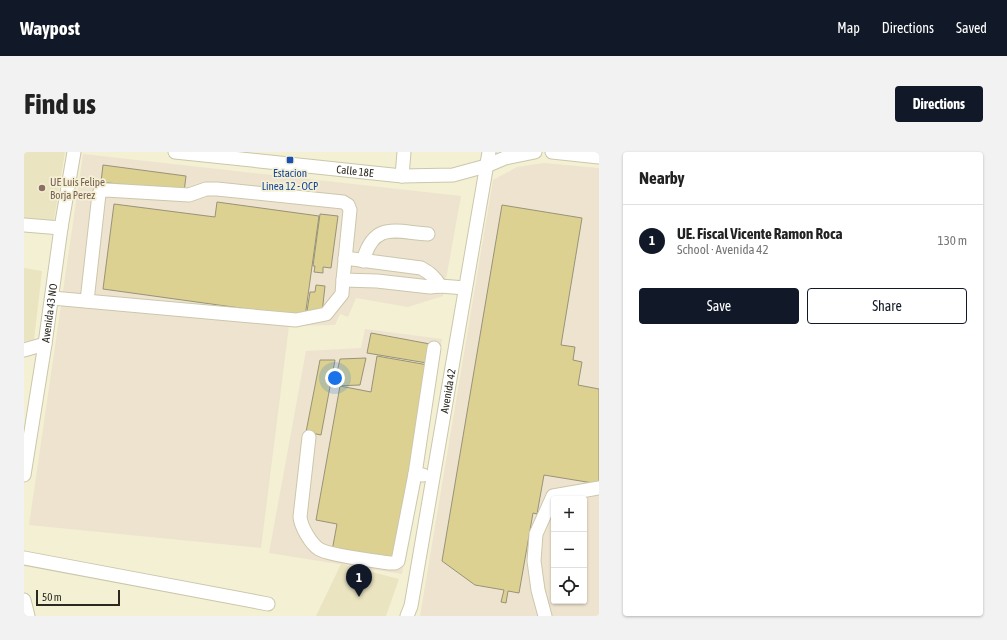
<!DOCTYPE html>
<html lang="en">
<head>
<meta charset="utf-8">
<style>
	:root { --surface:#fff; --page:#f2f2f2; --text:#222; --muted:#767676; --line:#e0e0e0; --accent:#111827 }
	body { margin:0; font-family:"Asap Condensed",sans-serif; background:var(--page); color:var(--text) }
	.controls { position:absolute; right:12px; bottom:12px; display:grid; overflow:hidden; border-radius:4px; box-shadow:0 1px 3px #0004 }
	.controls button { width:36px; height:36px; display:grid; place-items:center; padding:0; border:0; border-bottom:1px solid var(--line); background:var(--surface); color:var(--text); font:20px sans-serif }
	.scale { position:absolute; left:12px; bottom:10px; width:84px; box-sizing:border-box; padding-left:4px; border:2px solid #2b291f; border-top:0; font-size:11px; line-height:14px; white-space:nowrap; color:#2b291f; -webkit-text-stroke:3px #f4f0d4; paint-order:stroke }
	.you { position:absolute; left:311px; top:226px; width:14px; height:14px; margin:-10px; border:3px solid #fff; border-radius:50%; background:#1a73e8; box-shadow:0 0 0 6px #1a73e833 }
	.badge { display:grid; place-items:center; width:26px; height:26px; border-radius:50%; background:var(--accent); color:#fff; font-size:13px; font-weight:700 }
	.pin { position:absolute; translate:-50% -33px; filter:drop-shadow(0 1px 2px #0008) }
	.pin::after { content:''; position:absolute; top:21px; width:14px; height:12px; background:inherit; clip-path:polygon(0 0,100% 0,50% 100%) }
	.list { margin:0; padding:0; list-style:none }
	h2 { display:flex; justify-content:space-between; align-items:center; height:52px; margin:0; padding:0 16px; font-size:17px }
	h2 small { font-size:13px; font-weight:400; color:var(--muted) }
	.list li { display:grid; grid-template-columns:26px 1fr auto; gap:12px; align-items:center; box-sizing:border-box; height:72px; padding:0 16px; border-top:1px solid var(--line) }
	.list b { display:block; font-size:15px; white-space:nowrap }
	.list p { margin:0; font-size:13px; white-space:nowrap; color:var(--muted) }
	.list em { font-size:13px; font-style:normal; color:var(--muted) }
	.actions { display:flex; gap:8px; padding:12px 16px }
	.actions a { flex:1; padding:9px 0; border:1px solid var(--accent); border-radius:4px; text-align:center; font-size:14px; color:var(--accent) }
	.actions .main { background:var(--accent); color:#fff }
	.icon { flex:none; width:22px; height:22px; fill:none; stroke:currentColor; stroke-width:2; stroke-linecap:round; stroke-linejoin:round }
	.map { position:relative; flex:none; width:575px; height:464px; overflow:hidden; border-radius:4px }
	header { display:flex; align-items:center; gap:24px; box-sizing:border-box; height:56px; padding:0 20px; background:var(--accent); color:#fff }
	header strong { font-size:19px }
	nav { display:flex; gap:22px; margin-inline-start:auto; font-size:14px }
	.intro { display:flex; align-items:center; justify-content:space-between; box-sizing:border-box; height:96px; padding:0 24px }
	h1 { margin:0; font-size:28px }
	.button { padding:10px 18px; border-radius:4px; background:var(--accent); color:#fff; font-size:14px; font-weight:700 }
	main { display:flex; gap:24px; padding:0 24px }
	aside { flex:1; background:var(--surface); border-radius:4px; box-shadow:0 1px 3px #0004 }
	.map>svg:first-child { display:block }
	.built { fill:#eae4c1 }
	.industrial { fill:#eee3cf; fill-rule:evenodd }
	.building { fill:#dcd190; stroke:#979379 }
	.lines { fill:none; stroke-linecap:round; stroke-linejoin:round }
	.minor-casing { stroke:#cbc7ac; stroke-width:15 }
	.minor { stroke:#fff; stroke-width:13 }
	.transit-dot { fill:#1a4fb4; stroke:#f4f0d4; stroke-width:1.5 }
	.education-dot { fill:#8d6e63; stroke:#f4f0d4; stroke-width:1.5 }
	.labels { text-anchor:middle; stroke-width:3.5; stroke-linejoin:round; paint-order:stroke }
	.street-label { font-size:11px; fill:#2b291f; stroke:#f4f0d4 }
	.transit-label { font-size:11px; fill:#164399; stroke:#f4f0d4 }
	.education-label { font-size:11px; fill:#785e54; stroke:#f4f0d4; text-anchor:start }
</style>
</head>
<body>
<header>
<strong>Waypost</strong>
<nav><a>Map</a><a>Directions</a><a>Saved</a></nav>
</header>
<div class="intro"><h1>Find us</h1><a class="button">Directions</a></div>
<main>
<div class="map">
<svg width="575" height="464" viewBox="0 0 575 464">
	<rect width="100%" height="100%" fill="#f4f0d4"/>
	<path class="built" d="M0,0h41l-12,74 -29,-3z
		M0,116l18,3 -8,69 -10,2z
		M317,412l58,15 -13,37h-70z"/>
	<path class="industrial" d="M59,2l378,42 -18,100 -35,11 -52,-9 -8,19 -8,-3 -5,11 -46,1 -28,222 -232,-23z
		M520,11l55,5v448h-179l73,-436 24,-13zM530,347h30v102h-30z
		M341,177l77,10 -40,235 -133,-21 37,-202 55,-3z"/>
	<path class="building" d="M79,13l83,11 -2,16 -83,-10z
		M193,50l102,14 -14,101 -202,-28 11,-85 101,13z
		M478,53l80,13 -21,127 14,2 -2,13 9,2 -4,23 21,4v95l-55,-9 -7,39 -4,-1 -14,80 -11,-2 -2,12 -5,-1 3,-12 -29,-5 -33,-24z
		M296,62l18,2 -7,52 -8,-1v6l-9,-1 1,-6h-2z
		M292,133l9,1 -3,27 -15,-2 3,-19h5z
		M347,181l59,11 -3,19 -60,-10z
		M353,204l51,9 -35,197 -61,-11 5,-27 -21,-4 24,-134 31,6z
		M342,206l-6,27 -26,1 6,-27z
		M296,208h15l-14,75 -15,-3z"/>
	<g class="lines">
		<defs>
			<g id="minor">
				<path id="s1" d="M151,0l227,24 51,-1 33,-9 19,-8 30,-6"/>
				<path d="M528,0l47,5"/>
				<path d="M378,24l2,-24"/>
				<path d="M0,73l37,3"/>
				<path d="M321,106l76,10c9,5 14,9 19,18"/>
				<path d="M339,109c11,-40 32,-29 65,-27"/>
				<path d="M28,146l244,22 30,-6 16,-20 1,-14 34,1 53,6 10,-1 25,2"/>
				<path d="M63,149l12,-107 2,-3 5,-1 83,5 17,-6h11l126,13 5,3 2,5 -7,70"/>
				<path d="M0,198l21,-6"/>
				<path d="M285,285l-9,80c1,10 11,27 19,32 8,6 57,12 70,14h6l3,-2 17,-87"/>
				<path id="s2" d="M0,323l21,-131 16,-116 13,-76"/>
				<path d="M399,323l-8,-1 19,-126"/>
				<path d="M0,406l244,46"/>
				<path d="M0,448l4,16"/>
				<path id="s3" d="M383,464l4,-10 78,-454"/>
				<path d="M521,464l-7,-26 -4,-29 2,-27 17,-38 46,-8"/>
			</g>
		</defs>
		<use href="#minor" class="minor-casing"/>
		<use href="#minor" class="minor"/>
	</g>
	<rect class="transit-dot" x="262" y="4" width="8" height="8" rx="2"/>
	<circle class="education-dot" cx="18" cy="36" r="4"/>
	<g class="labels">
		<g class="street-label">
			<text dy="4" stroke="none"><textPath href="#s1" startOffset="181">Calle 18E</textPath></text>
			<text dy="4" stroke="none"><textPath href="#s2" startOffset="164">Avenida 43 NO</textPath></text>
			<text dy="4" stroke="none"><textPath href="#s3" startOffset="229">Avenida 42</textPath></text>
		</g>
		<g class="transit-label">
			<text x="266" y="25">Estacion<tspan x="266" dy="13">Linea 12 - OCP</tspan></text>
		</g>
		<g class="education-label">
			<text x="26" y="34">UE Luis Felipe<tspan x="26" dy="13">Borja Perez</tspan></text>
		</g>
	</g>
</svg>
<div class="controls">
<button>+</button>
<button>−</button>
<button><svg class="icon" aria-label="locate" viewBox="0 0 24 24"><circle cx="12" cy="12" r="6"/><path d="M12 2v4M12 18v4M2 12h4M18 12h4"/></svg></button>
</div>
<div class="scale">50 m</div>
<div class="you"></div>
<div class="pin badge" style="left:335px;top:445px">1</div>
</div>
<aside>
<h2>Nearby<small></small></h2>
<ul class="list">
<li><span class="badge">1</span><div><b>UE. Fiscal Vicente Ramon Roca</b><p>School · Avenida 42</p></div><em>130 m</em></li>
</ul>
<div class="actions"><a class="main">Save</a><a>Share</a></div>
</aside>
</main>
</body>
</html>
